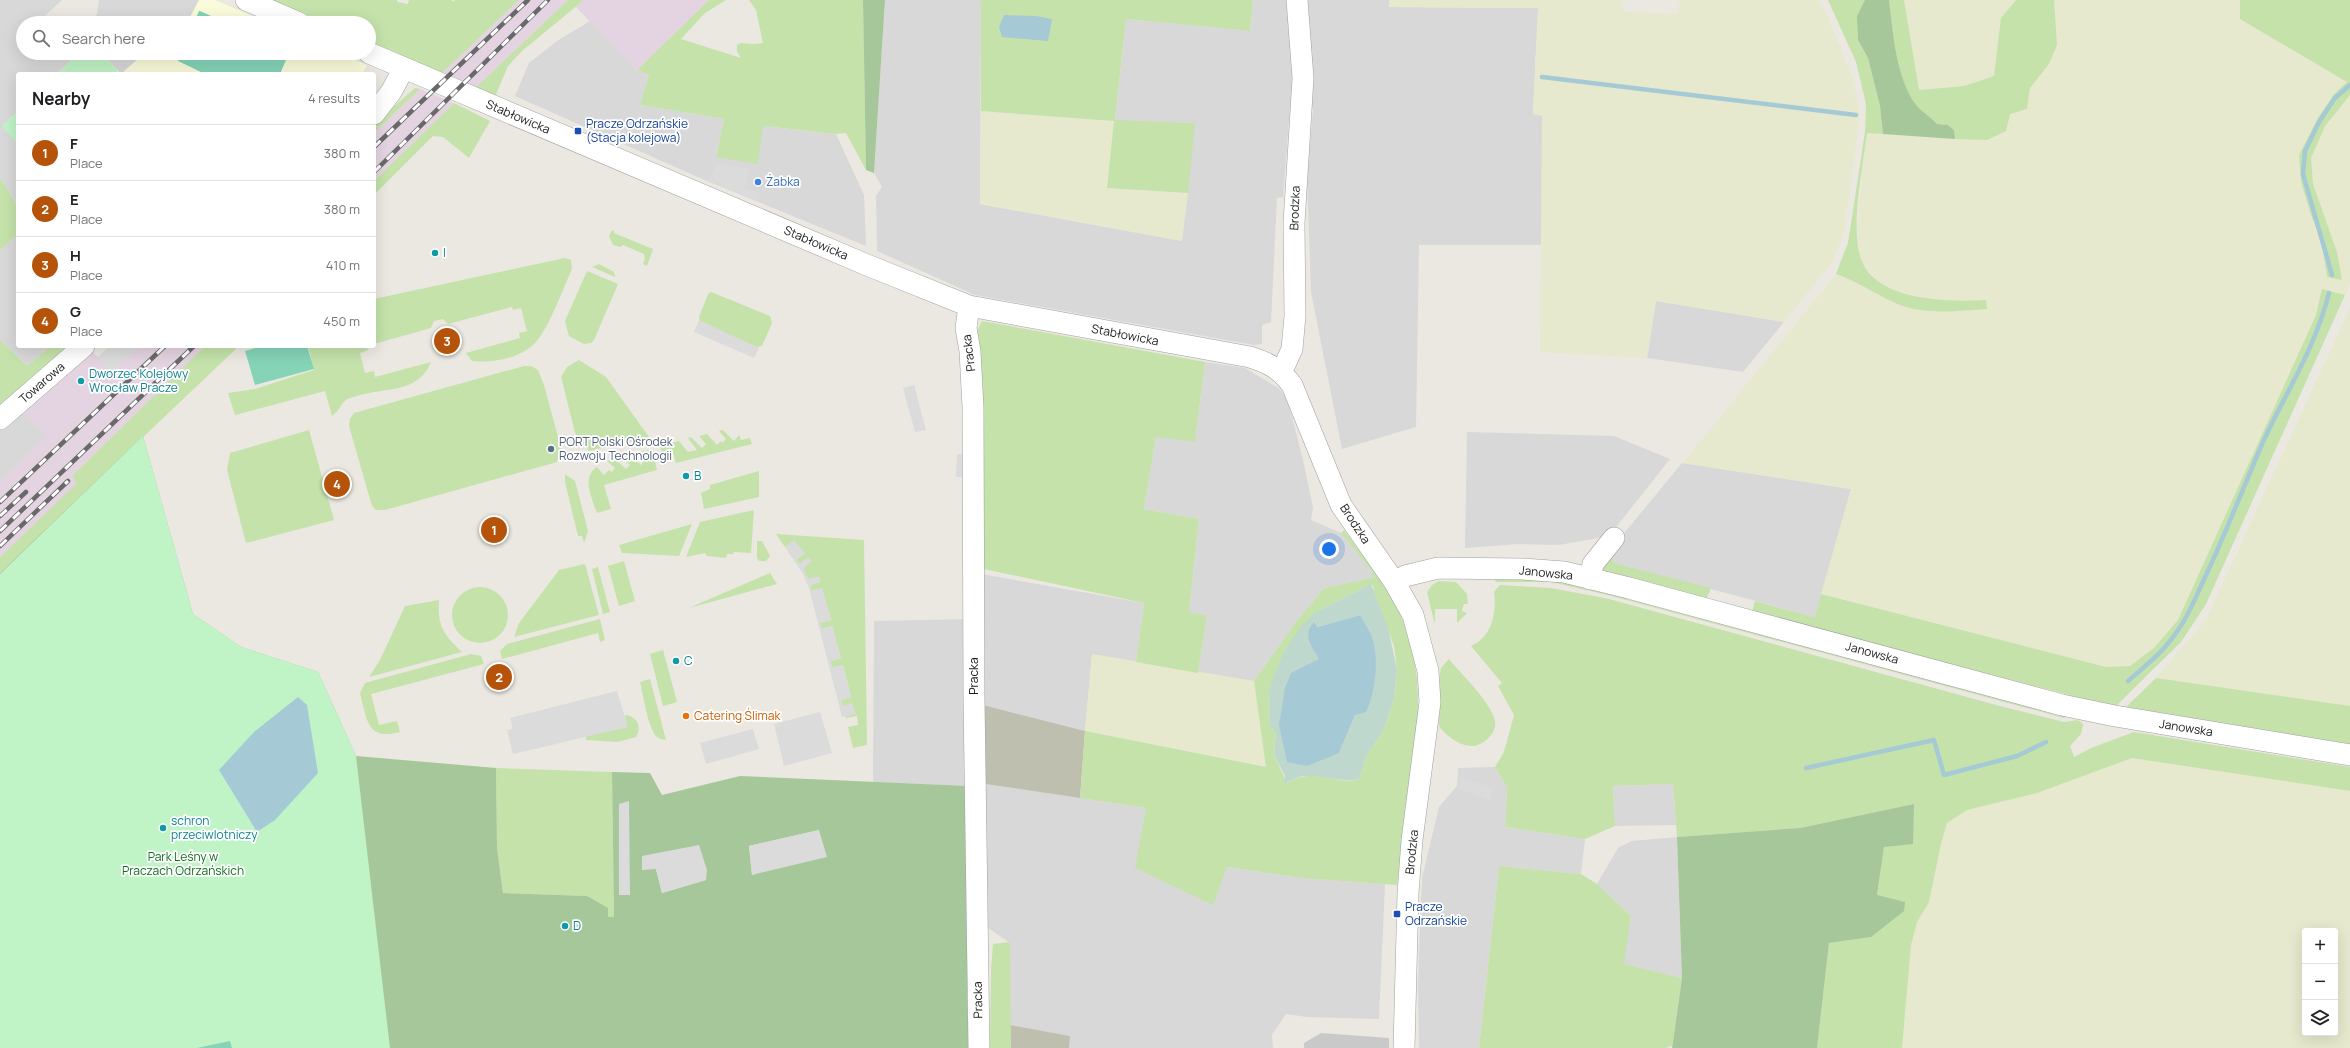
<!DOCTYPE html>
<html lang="en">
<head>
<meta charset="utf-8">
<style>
	:root { --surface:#fff; --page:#f6f6f6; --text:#202124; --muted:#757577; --line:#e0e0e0; --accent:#b45309 }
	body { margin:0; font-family:Manrope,sans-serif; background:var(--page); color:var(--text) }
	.controls { position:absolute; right:12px; bottom:12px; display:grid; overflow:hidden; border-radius:4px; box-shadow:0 4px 16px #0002 }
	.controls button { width:36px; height:36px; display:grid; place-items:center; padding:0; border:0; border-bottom:1px solid var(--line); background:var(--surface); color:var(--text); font:20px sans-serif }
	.you { position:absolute; left:1329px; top:549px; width:14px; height:14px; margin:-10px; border:3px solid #fff; border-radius:50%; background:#1a73e8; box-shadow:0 0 0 6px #1a73e833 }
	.badge { display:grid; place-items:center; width:26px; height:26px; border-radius:50%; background:var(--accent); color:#fff; font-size:13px; font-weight:700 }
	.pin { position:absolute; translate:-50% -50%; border:2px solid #fff; box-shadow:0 1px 4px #0006 }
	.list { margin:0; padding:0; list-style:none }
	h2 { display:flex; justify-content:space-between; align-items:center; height:52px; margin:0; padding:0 16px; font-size:17px }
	h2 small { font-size:13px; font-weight:400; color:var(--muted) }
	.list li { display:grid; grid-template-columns:26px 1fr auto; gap:12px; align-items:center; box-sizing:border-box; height:56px; padding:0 16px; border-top:1px solid var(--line) }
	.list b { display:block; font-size:15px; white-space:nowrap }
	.list p { margin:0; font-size:13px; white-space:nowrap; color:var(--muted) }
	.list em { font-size:13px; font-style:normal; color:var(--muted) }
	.icon { flex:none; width:22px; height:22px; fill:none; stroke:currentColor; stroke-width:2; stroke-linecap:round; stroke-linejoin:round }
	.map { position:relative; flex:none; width:2350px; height:1048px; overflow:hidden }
	.search { position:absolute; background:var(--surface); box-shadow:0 4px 16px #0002; left:16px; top:16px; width:360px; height:44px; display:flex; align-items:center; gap:10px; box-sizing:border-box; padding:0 14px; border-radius:22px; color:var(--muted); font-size:15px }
	.panel { position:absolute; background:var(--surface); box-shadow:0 4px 16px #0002; left:16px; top:72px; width:360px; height:276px; border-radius:4px }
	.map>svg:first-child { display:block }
	.residential { fill:#d9d8d8 }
	.industrial { fill:#e4d3e0 }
	.education { fill:#fafbda }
	.religious { fill:#c9c9c9 }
	.construction { fill:#bebfae }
	.farmland { fill:#e6e9cd; fill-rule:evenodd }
	.grass { fill:#c4e2aa; fill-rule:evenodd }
	.forest { fill:#a5c799; fill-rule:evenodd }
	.wetland { fill:#bfd8cd; fill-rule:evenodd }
	.park { fill:#c0f3c6 }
	.pitch { fill:#85d4b8 }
	.parking { fill:#dbdbdb }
	.water { fill:#a5c9d5 }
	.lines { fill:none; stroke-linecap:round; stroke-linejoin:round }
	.stream { stroke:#a5c9d5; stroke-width:4.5 }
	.minor-casing { stroke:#9f9f9f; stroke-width:22 }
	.minor { stroke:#fff; stroke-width:21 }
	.rail-casing { stroke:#696969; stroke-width:4.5 }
	.rail { stroke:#fff; stroke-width:3; stroke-dasharray:9; stroke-linecap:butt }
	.transit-dot { fill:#1a4fb4; stroke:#fff; stroke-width:1.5 }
	.shop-dot { fill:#3f7fe0; stroke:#fff; stroke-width:1.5 }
	.culture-dot { fill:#0f9aa8; stroke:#fff; stroke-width:1.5 }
	.service-dot { fill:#5c6f8a; stroke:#fff; stroke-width:1.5 }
	.food-dot { fill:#e8710a; stroke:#fff; stroke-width:1.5 }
	.labels { text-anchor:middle; stroke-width:3.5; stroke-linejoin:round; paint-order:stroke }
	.street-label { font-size:12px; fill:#1b1b1b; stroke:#fff }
	.transit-label { font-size:12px; fill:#164399; stroke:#fff; text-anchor:start }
	.shop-label { font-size:12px; fill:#366cbe; stroke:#fff; text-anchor:start }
	.culture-label { font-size:12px; fill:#0d838f; stroke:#fff; text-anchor:start }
	.service-label { font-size:12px; fill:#4e5e75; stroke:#fff; text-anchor:start }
	.food-label { font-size:12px; fill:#c56008; stroke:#fff; text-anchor:start }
	.park-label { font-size:12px; fill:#156d1f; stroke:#fff }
</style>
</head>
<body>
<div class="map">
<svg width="2350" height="1048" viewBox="0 0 2350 1048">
	<rect width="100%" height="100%" fill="#ebe8e1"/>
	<path class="residential" d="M0,0h62l-25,23h-14v30h30l2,2 2,-2h22l-22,21h-39v37l-16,15 16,18v64l-18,-31z
		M99,0h100l-12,23h-97l7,-9z
		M885,0h96l-1,204 202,37 12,-118 -79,-2 11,-102 124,12 3,-31h136v7l149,1 -5,106 9,2v129h-123l-3,182 -74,22 -31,-157 -4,-114 6,-69 -23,-1 -7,89 -6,1 -6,124 -9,3v19l-8,1 -279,-50 -98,-44 -1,-55 6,-9 -8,-14z
		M590,21l47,49 12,5 -9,30 84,14 -8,37 47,-30 73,8 28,61 2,51 -166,-68 -185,-82 14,-33 28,-22z
		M101,53h48l-7,6 -3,-1 -18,16z
		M18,234v112h33l-24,20 -27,-26v-90z
		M1656,301l128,21 -41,50 -96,-14z
		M1205,362l40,6 35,21 8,12 15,59 10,47 -2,13 30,13 32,40 -1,5 -48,10 -28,34 -42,59 -56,-8 9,-56 -18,-5 10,-93 -55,-10 12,-72 39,4z
		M18,408l30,28 -48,46v-58z
		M1467,432l147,4 56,23 -61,77 -50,9 -41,-1 -53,4z
		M1682,463l169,26 -36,128 -201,-54 -3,-14z
		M981,574l163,29 -8,59 -44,-7 -7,76 -102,-26z
		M968,619v167l-95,-4 1,-161z
		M1495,767l12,21 -2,39 80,12 -4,35 -82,-8 -20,182h-60l-1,-64 4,-106 17,-71 18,-21 1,-18z
		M985,784l161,24 67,96 13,-37 75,11 84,6 -6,135 -72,-2 -21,-3 -14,21 1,13h-204l1,-12 -60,-11v-82l-22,-15z
		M1673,784l3,41 -61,1 -2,-40z
		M1677,837l5,141 -59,-14 8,-48 -34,-32 21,-36 14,-7z"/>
	<path class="industrial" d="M519,0h49l-96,91 -32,-16z
		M584,0h125l-72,70 -61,-63z
		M420,89l34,14 -80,78v-48z
		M110,346h95l-133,130 6,7 -78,74v-75l47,-46 -29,-28 71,-60 9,9z"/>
	<path class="education" d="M199,0h16l54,23h-82z
		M79,53h22l20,21 18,-16 3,1 7,-6h189l29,12 -5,9h-305z"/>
	<path class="religious" d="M1321,1033l68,5v10h-85v-5z"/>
	<path class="construction" d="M983,705l102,26 -5,67 -95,-14z
		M1010,1025l60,11 -1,12h-58z"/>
	<path class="farmland" d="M1389,0h233l2,12 54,2 2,-14h138l6,8 30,73 5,31 -1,19 -13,98 -12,32 -49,61 -128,-21 -9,57 -107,-6 2,-236 -9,-2 5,-106 -149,-1z
		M1904,0h112l-7,7 -15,69 -30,10 -45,4z
		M2054,0h186v19l108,63 -14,12 -15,22 -20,40 13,62 9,20 5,39 11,-25 -24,-68 -2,-26 14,-32 25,-31v189l-5,11 -23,-6 -6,26 -138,305 -24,28 -24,18 -24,1 -285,-73 30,-105 -168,-26 153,-189 75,34 75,-8 -23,1 -38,-3 -31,-8 -18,-10 -15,-20 -3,-18 1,-41 8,-69 120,8 23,-26 17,-5 3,-21 19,-24 8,-19z
		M981,111l134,10 -8,67 81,5 -6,48 -202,-37z
		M2350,308v398l-194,-28 50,-58z
		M1092,654l162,27 12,86 -181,-36z
		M2132,758l218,33v257h-448l9,-103 6,-23 12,-20 12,-58 6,-21 20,-13 70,-17zM2305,931h30v102h-30z"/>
	<path class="grass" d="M263,0h134v2l11,2 1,-4h42l3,2 1,-2h64l-79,75 -71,-30v-22h-52z
		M568,0h16l-62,51 -14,15 -14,33 -22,-8z
		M709,0h17l-21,13 -24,26 60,19 -4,-6v-7l4,-2 12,1 10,-1 -7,-33 -7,-10h114l3,170 -20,-37 -10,1 -73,-8 -5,38 -42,-7 8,-38 -84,-14 9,-30 -12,-5z
		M981,0h272l-3,31 -124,-12 -11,101 80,3 -7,70 -81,-5 7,-67 -133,-10z
		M1828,0h37l-7,40 10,18 12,48 3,28 -16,-1c-4,34 -17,94 -6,126 15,43 89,43 125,41l1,9c-31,2 -67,7 -96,-8 -19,-9 -35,-20 -55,-27l12,-31 17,-111 1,-28 -10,-42z
		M1889,0h15l15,90 45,-4 30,-10 7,-58 15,-18h38l3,45 -8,19 -19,24 -3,21 -17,5 -4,17 -19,9 -32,-1 -1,-9 -6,-5 -11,-1c-6,-7 -15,-12 -21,-19 -20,-26 -23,-73 -27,-105z
		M2240,0h110v95l-25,31 -14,32 2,26 24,68 5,28 -15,-3 -6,-39 -9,-20 -11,-36 -2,-27 20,-39 15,-22 13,-12 -107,-63z
		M415,88l5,1 -46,44v-9z
		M454,103l36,18 -21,37 -26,-21 -10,-1 -59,59v-14z
		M0,177l18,31v26l-18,16z
		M612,230l2,1v2l39,16 -6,17 -4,-2 2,-5 -1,-5 -21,-9 -3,2 -7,-2 -4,-9z
		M565,258l6,2 1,9c-9,19 -24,63 -39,76 -15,14 -42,18 -61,16l-6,-8 54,-15 -1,-5 8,-2 -6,-23 -8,2 -1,-3 -64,17 -5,-5 -9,2 -3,7 -57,16v-45z
		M599,264l15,8 1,5 -23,-10z
		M587,271l31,13 -24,56 -3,3 -7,1 -15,-8 -4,-15z
		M2322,289l23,6 -139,309 -25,38 -66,65 -363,-95 3,-11 60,16 6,-23 285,73 24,-1 24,-18 24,-28 138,-305z
		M711,292l59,24 2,7 -10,23 -5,1 -57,-25 -1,-5 9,-23z
		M982,321l223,41 -10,80 -39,-5 -12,72 55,10 -10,93 18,4 -9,57 -62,-11 8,-59 -165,-35 -1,-239z
		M0,340l27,26 24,-20h20l-71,62z
		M205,346h34l-239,227v-16l77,-74 -5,-7z
		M308,346h59l1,4 -8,3 5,20 9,-2 1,6 56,-15c-13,32 -46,25 -74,34 -3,1 -9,2 -11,4 -6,5 -8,12 -14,16l-7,-25 -90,24 -7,-22 27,-4 59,-19z
		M579,360l27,17 43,60 -60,14 -14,-18 -14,-56 6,-10z
		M524,366h7l7,4 6,15 17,63 -4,14 -172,48h-9l-4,-4 -23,-80 1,-7 4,-6z
		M309,430l25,90 -88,23 -19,-73 3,-17z
		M723,430l11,11 5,-6 2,5 9,-2 2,6 -76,19 -3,-10 -10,3 -3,-10 19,-5 9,11 9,-2 -9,-12 3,-1 11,11 4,-4 -7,-8 8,-2 10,11 4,-4 1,2 4,-4 -7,-8z
		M652,449l5,21 -53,15 7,24 -14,4c-5,-15 -16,-36 0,-46l7,8 5,-5 3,2 3,-4 -8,-7 8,-2 11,10 4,-4 -8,-8 8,-2 11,10 3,-4 -7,-8z
		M759,471v26l-55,12 -3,-16 9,-4v-4z
		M565,474l10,7 13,50 -4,12 -2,-7h-4l-13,-54z
		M754,510l-3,43 -17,-1 -1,2h-6l-1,4 -19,-2 -2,-3 -19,4 14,-35z
		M692,524l-13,32 -57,-3 -3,-8z
		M1344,530c19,27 43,53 56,84 17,36 20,77 17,116l-20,155 -96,-7 -74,-11 -14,38 -78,-37 11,-60 -66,-10 5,-67 181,36 -12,-86 42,-59 28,-34 48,-10 1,-5 -32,-40zM1373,585l1,8 20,53 3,23 -3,29 -10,31 -18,28 -7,22c-21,7 -45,-13 -72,4l-13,-28 2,-24 -6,-5 -1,-33 53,-84 45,-23z
		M776,534l88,6 3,205 -14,3 -5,-21 10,-2 -1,-9 -11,2 -5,-18 10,-3 -8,-32 -11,3 -2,-7 11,-3 -9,-32 -11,3 -1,-6 11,-3 -9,-32 -11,3 -1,-6 10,-3 -1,-5 -11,2 -5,-10 8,-8 -12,3 -3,-4 9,-7 -11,-12 -9,6z
		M757,541h5l8,15 -4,5h-7l-2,-3z
		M1611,549l3,14 97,25 -5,12 -106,-28z
		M624,561l11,40 -16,5 -11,-40z
		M585,564l14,51 -85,22 5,-14 40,-53z
		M598,567l12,45 -7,2 -11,-45z
		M770,573l7,11 -88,24z
		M1493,578l60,1 518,136 -7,3 -456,-123 -57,-13h-55z
		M1439,581l17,1 11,12 1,10h-4l-2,7 5,2 -10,10v-14h-22v14l-1,-2 -7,-29 5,-7z
		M1500,585l51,3 58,11 387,106 68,17 14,-2 5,4 -2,10 -11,12 4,11 17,-9 43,-16 216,35v24l-218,-33 -95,35 -70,17 -20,13 -6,21 -12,58 -12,20 -6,23 -9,103h-85l12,-105 42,-6 34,-35 -28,-6 7,-50 30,-42 -114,24 -123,9 -4,-53 -60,2 2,40 -30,13 -80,-12 2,-39 -12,-21 9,-15 10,-37 -16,-29 4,-3 -31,-37c21,-9 26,-34 23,-54z
		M452 615a28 28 0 1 1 56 0a28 28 0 1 1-56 0Z
		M439,600c-2,26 5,35 23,52l-93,25 11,-17 25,-54z
		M600,619l5,21 -5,2 -2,-9 -96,26 -2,-8 7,-7z
		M663,650l14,52 -14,4 -13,-52z
		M471,654l10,2 3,8 -113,30 8,31 18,-4 3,11c-33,9 -33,-12 -40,-39l5,-10z
		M1449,659c12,15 42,43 46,62 2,13 -13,26 -25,25 -12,-1 -25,-11 -31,-20l1,-52 1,-6z
		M2156,678l194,28v38l-224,-37z
		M650,679l16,61c-3,-1 -7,-1 -9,-3 -9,-8 -14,-43 -17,-55z
		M625,715c11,1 18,11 11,22l-19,5 -31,-2v-4l41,-9z
		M496,768l116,4 2,145h-7l-20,-21 -84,-3 -6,-45z
		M1499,866l82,8 16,10 34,32 -7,48 58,14 -10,68 -7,2h-186z
		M1010,942l1,106h-21l1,-78 2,-26z"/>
	<path class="forest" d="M863,0h22l-11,173 -8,-3z
		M1865,0h24c4,32 7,78 27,105 6,7 15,12 21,19l11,1 6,5 1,9 -72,-5 -3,-28 -12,-48 -10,-18 -1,-24z
		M143,436l50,178 48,33 77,25 38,84 140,12 1,80 6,45 84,3 21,12v9h6l-2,-145 38,1 12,22 78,-19 228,10 4,207h-5l1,28h5l1,27h-974v-475zM819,830l-66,45h-1l-3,-29zM656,869l50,11 -44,13z
		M1914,804l-1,40 -29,3 -7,48 28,7 -1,9 -33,26 -42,6 -12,105h-145l10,-70 -5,-141 123,-9z"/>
	<path class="wetland" d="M1371,584l17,44 9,41 -3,29 -10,31 -18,28 -7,22c-12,4 -39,-4 -54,-3 -8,0 -14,6 -21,7l1,-7 -11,-21 2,-23 -6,-6 -1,-33 5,-17 9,-22 18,-28 15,-14zM1360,615l-5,100 -16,38 -25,-131 4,5z"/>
	<path class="park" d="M79,53h22l17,18 -4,3h-57z
		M18,111v33l-16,-18z
		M143,436l50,178 48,33 77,25 38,84 34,292h-390v-474z"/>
	<path class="pitch" d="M199,11h1l27,12h-33z
		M182,53h107l-9,21h-75l-27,-13z
		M262,346h45l7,23 -59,16 -10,-34z
		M230,1041l2,7h-35z"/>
	<path class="parking" d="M717,163l33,6 -6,19 16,5 -2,8 -49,-20z
		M699,320l60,28 -5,10 -60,-26z
		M110,346h30l-29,26 -13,-14z
		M914,385l12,45 -11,2 -12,-44z
		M957,454h10v23h-11z
		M794,540l11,13 -9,7 3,4 9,-7 4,4 -9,8 5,10 11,-3 1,6 -10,3 1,6 11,-3 9,32 -11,3 2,6 10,-3 9,32 -10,3 1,6 11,-2 8,32 -10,3 2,6 9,-3 4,11 -14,3 -33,-129 -6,-14 -18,-27z
		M617,691l11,36 -115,27 -6,-24 6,-1 -3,-11z
		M820,712l12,41 -48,13 -10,-42z
		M753,729l6,20 -53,15 -6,-21z
		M1461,777l32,11 -4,12 -32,-12z
		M629,801l1,94h-11v-91z
		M819,830l8,27 -75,18 -3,-29z
		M699,845l8,25 -1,10 -44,13 -6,-24 -14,1v-14z"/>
	<path class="water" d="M1004,15l32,1 16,3 -4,22 -46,-4 -3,-10z
		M1360,615c4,8 11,17 13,26 6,21 2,52 -7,71l-11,3 -16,38 -32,13 -20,-4 -8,-37 6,-37 6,-15 28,-14c-8,-13 -17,-24 -5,-37l4,5z
		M298,697l9,8 11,68 -43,47 -18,12 -38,-62 35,-38z"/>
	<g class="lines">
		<path class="stream" d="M1542,77l314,38
			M2332,275l-29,-101 2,-23 14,-29 16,-24 15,-13
			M2128,681c16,-14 33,-27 45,-44 15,-19 24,-43 34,-64 20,-43 37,-87 56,-131 24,-52 51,-91 66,-149
			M1806,768l128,-28 10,35 73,-19 29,-14"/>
		<defs>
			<path id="minor" d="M246,0l53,23
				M369,53l498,212 102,41 281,51c19,6 30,12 42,28l49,120 54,78 18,32 15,56 2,31 -18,138 -4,53 -4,155
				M374,114l17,-22 13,-24
				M969,306l-3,22 4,23 3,56 1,291 5,350
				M1282,371l10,-22 3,-33 -1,-93 9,-145 -6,-78
				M0,419l84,-73
				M1590,579l3,-15 21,-26
				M1395,583l10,-7 33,-8 84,1 42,3 65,16 433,117 53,11 235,39"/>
		</defs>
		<use href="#minor" class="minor-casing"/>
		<use href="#minor" class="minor"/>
		<defs>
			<path id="rail" d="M374,147l154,-147
				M374,172l174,-172
				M0,502l165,-156
				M0,516l26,-24
				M0,531l194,-185
				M0,546l68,-65"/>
		</defs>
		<use href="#rail" class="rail-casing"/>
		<use href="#rail" class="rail"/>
	</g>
	<g class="transit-dot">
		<rect x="574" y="127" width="8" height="8" rx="2"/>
		<rect x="1393" y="910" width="8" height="8" rx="2"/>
	</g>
	<circle class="shop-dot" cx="758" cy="182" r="4"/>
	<g class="culture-dot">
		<circle cx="435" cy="253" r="4"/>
		<circle cx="81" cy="381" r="4"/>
		<circle cx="686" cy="476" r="4"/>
		<circle cx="676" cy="661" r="4"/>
		<circle cx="163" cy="828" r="4"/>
		<circle cx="565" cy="926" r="4"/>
	</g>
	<circle class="service-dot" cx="551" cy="449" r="4"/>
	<circle class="food-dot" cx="686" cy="716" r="4"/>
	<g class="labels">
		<g class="street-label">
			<text transform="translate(518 117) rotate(23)" y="4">Stabłowicka</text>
			<text transform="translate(1295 208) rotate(-88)" y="4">Brodzka</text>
			<text transform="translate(816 243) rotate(23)" y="4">Stabłowicka</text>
			<text transform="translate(1125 335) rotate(11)" y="4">Stabłowicka</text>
			<text transform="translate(969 353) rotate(-97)" y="4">Pracka</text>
			<text transform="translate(42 383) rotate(-41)" y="4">Towarowa</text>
			<text transform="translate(1355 524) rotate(57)" y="4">Brodzka</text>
			<text transform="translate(1546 573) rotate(6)" y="4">Janowska</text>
			<text transform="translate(1872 653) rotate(15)" y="4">Janowska</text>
			<text transform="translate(974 676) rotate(-90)" y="4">Pracka</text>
			<text transform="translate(2186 728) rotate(9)" y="4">Janowska</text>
			<text transform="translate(1412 852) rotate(-84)" y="4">Brodzka</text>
			<text transform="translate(978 1000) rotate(-91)" y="4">Pracka</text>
		</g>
		<g class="transit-label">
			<text x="586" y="128">Pracze Odrzańskie<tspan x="586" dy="14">(Stacja kolejowa)</tspan></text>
			<text x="1405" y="911">Pracze<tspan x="1405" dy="14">Odrzańskie</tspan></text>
		</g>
		<g class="shop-label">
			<text x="766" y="186">Żabka</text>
		</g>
		<g class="culture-label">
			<text x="443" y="257">I</text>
			<text x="89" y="378">Dworzec Kolejowy<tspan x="89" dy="14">Wrocław Pracze</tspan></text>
			<text x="694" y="480">B</text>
			<text x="684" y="665">C</text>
			<text x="171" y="825">schron<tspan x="171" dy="14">przeciwlotniczy</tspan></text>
			<text x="573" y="930">D</text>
		</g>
		<g class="service-label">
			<text x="559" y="446">PORT Polski Ośrodek<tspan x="559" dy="14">Rozwoju Technologii</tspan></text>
		</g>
		<g class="food-label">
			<text x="694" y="720">Catering Ślimak</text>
		</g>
		<g class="park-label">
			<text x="183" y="861">Park Leśny w<tspan x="183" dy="14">Praczach Odrzańskich</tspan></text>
		</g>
	</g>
</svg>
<div class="controls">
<button>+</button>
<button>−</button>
<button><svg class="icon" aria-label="layers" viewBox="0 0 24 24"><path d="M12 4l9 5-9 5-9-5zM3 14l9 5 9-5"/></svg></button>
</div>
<div class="you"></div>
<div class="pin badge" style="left:494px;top:530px">1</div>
<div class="pin badge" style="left:499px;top:677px">2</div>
<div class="pin badge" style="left:447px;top:341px">3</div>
<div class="pin badge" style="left:337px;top:484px">4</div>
<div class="search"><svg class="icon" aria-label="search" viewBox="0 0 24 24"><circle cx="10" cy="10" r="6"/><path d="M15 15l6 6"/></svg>Search here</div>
<section class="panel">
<h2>Nearby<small>4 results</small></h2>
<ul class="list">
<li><span class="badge">1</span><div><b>F</b><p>Place</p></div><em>380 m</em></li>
<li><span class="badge">2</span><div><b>E</b><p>Place</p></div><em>380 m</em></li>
<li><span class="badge">3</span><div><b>H</b><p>Place</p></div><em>410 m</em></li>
<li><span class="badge">4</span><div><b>G</b><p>Place</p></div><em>450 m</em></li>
</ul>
</section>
</div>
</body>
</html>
